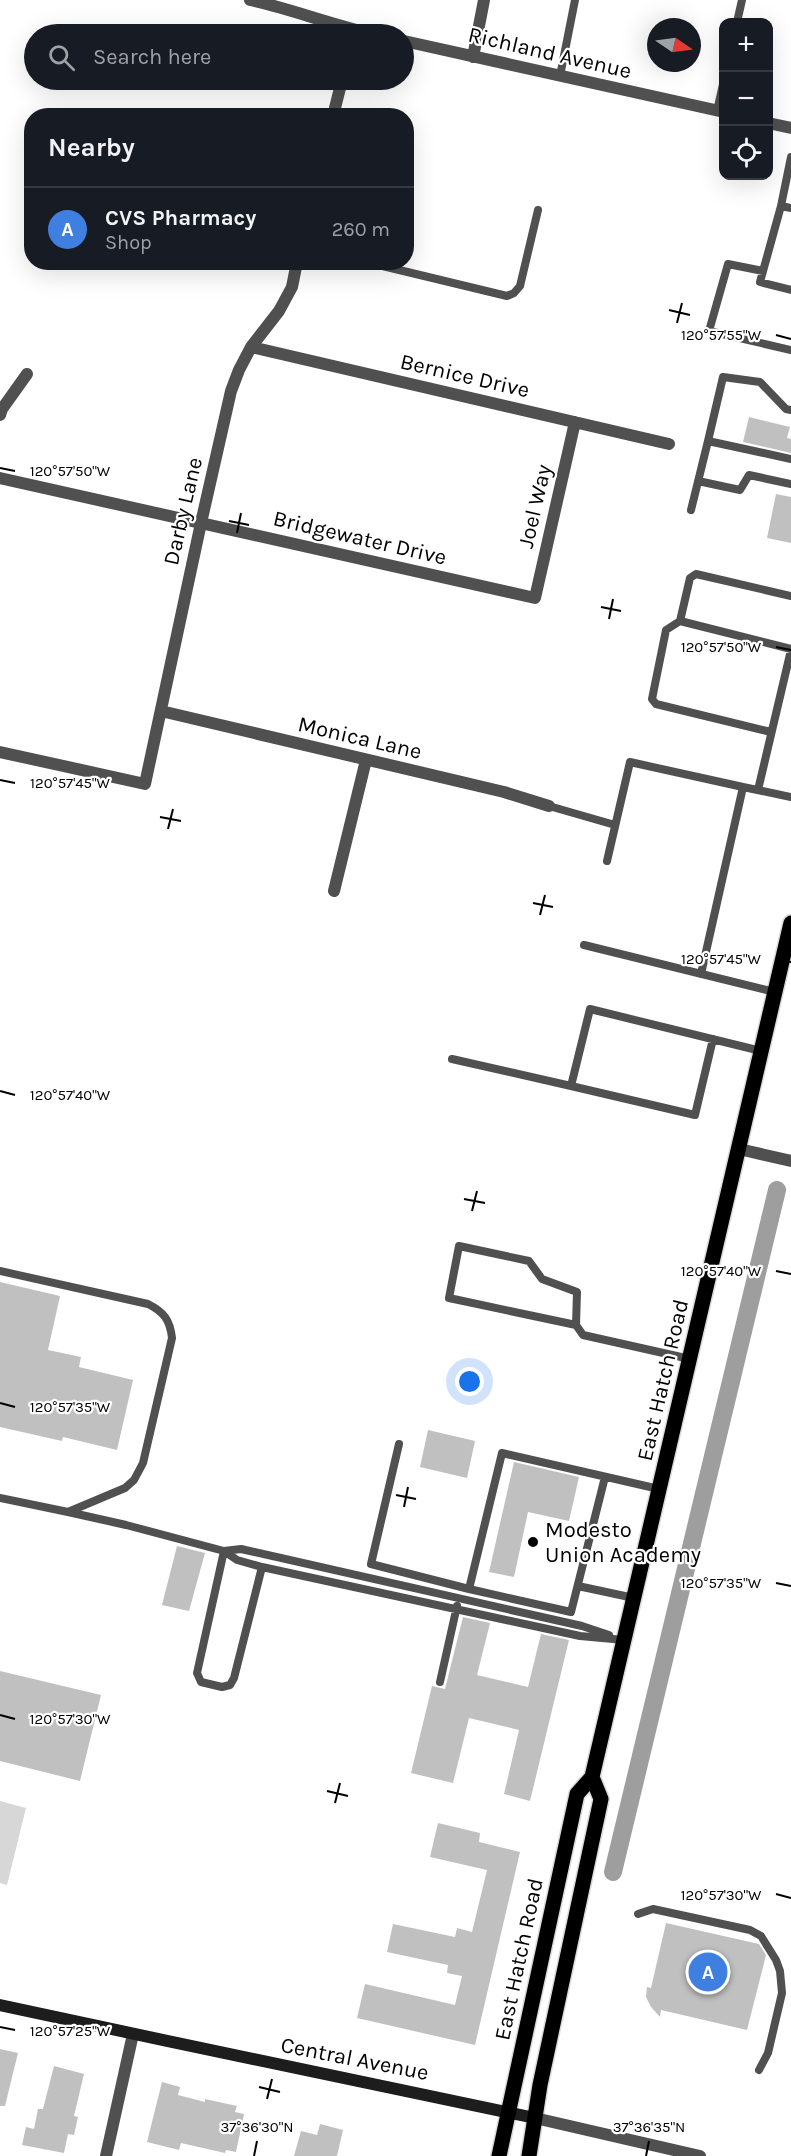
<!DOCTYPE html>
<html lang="en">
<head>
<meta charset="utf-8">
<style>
	:root { --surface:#171b24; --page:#242831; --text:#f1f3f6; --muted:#9ea1a6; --line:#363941; --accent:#1a73e8 }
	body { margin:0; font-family:Karla,sans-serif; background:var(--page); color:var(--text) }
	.controls { position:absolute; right:18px; top:18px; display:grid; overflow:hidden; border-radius:12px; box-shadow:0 6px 24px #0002 }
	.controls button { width:54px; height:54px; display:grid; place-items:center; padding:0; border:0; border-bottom:2px solid var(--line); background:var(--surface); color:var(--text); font:30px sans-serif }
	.compass { position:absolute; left:647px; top:18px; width:54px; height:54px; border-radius:50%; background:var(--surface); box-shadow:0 6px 24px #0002; rotate:103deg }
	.you { position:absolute; left:470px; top:1382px; width:21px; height:21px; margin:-15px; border:4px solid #fff; border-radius:50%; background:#1a73e8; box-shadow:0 0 0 9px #1a73e833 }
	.badge { display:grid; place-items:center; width:39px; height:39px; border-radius:50%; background:var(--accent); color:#fff; font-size:20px; font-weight:700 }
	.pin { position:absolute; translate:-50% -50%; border:3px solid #fff; box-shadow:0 2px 6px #0006 }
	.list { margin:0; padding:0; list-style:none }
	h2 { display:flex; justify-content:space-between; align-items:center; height:78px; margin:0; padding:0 24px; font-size:26px }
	h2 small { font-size:20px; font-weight:400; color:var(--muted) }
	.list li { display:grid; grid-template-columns:39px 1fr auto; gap:18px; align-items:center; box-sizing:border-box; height:84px; padding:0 24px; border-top:2px solid var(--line) }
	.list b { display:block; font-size:22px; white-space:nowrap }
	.list p { margin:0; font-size:20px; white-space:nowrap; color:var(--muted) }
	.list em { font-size:20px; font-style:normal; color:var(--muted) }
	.icon { flex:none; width:33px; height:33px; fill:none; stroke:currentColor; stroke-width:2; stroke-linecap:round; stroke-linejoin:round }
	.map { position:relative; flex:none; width:791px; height:2156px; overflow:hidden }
	.search { position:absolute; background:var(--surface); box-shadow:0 6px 24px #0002; left:24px; top:24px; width:390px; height:66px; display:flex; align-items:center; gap:15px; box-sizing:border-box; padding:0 21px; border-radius:33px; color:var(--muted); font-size:22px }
	.panel { position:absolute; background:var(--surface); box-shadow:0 6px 24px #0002; left:24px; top:108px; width:390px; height:162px; border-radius:24px }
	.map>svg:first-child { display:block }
	.green { fill:#d7d7d7 }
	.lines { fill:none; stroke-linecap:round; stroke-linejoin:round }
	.canal { stroke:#9e9e9e; stroke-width:18 }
	.building { fill:#c0c0c0 }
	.primary-casing { stroke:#dbdbdb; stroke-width:18 }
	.lane { stroke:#505050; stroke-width:8 }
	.street { stroke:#505050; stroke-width:12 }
	.secondary { stroke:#1d1d1d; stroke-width:12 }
	.primary { stroke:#000; stroke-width:15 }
	.ticks { fill:none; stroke:#000; stroke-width:2 }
	.poi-dot { fill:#000; stroke:#fff; stroke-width:2 }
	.labels { text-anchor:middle; stroke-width:4.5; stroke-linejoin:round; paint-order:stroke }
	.street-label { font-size:22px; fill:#000; stroke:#fff }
	.poi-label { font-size:22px; fill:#000; stroke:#fff; text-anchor:start }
	.ticks-label { font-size:15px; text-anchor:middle; fill:#000; stroke:#fff; stroke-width:4.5; stroke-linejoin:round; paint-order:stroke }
</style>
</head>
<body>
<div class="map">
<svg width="791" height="2156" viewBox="0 0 791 2156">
	<rect width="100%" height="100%" fill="#fff"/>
	<path class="green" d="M0,1801l26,7 -19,77 -7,-2z"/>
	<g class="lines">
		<path class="canal" d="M613,1872l164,-682"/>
	</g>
	<path class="building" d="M749,417l41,10 -3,11 4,1v14l-48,-11z
		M776,494l15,3v46l-24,-5z
		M0,1282l60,14 -12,54 33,7 -2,10 54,13 -16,70 -54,-13 -1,4 -62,-14z
		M428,1430l47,11 -8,37 -47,-11z
		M514,1462l65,15 -10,44 -41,-9 -14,65 -25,-5z
		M177,1546l28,7 -16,58 -27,-6z
		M463,1617l27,6 -13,52 51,12 13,-53 28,6 -39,161 -26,-7 15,-64 -50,-12 -16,65 -42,-10 21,-87 13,3z
		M0,1671l101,24 -21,86 -80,-20z
		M438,1823l42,10 -1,9 41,10 -45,193 -118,-27 8,-34 90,21 7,-29 -15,-3 1,-8 -61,-13 6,-28 62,13 2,-9 15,4 15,-62 -57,-13z
		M666,1923l93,21 7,11 -19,75 -86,-20 -1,7 -9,-10 -5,-10 1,-10 4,1z
		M0,2049l18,4 -13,53h-5z
		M54,2066l30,8 -10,42 4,1 -4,18 -6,-1 -4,19 -42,-8 4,-18 8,2 4,-20h5z
		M162,2082l18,5 -2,8 27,7v-3l32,7 -2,6 9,2 -8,38 -10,-2 -1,3 -44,-10 -2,7 -32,-8z
		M320,2124l23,6 -6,26h-43l7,-25 16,4z"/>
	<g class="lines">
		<defs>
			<path id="primary" d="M499,2156l78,-362 15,-17 199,-854
				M529,2156l11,-71 61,-286 -9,-22"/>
		</defs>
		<use href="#primary" class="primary-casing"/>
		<path class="lane" d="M737,22l5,-22
			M560,76l15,-76
			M717,111l7,-31
			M791,157l-10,49 -21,76 31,8
			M781,206l10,2
			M366,262l141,34 7,-3 6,-7 18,-76
			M763,271l-35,-7 -19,67 82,19
			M791,410l-5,-1 -26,-27 -37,-5 -15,64 83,18
			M698,481l42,9 9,-15 42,9
			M691,510l17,-69
			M680,621l111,28
			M771,732l-115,-28 -4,-5 14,-69 14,-9 10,-43 6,-4 95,22
			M758,790l33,-140
			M549,806l66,19
			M607,861l23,-99 113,25
			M584,945l191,47
			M701,974l42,-187 48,10
			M452,1059l119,27 19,-77 171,42
			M571,1086l124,29 18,-76
			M0,1271l148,33c16,8 22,16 24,34l-29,125 -9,17 -9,8 -57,24 -68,-14
			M576,1325l1,-33 -35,-13 -13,-18 -70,-15 -10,52 127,27 7,10 107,24
			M399,1444l-28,120 98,25
			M605,1477l-34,135 -102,-23 33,-136 157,36
			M68,1512l58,13 98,26 13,9 25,7 318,69 44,4
			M224,1551l17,-2 341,77 27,9
			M224,1551l-27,122 4,9 21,5 8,-2 4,-7 28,-111
			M578,1586l56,12
			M440,1682l17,-76
			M638,1914l15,-5 97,21 11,6 15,24 4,11 2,22 -14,60 -9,17"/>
		<path class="street" d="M250,0c42,9 81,25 123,34
			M404,41l320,71
			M473,57l11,-57
			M333,116l9,-36
			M768,123l23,5
			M251,347l418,97
			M0,415l2,-6 25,-35
			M0,478l535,120 40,-176
			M161,711l343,81 45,14
			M0,752l145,32 56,-261 30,-132 8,-21 12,-23 28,-36 13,-24 5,-25
			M334,891l32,-131
			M739,1149l52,12
			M535,2118l165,38
			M106,2156l27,-122"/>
		<path class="secondary" d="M0,2005c178,39 356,75 535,113"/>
		<use href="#primary" class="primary"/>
	</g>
	<path class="ticks" d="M669,310l21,5M677,323l5,-20M776,335l15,4M0,468l15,3M229,521l20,4M237,533l4,-20M601,607l20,4M609,619l4,-20M776,647l15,3M0,780l15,3M160,817l21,4M168,829l5,-20M533,903l20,4M540,915l5,-20M776,959l15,3M0,1091l15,4M464,1199l21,4M472,1211l5,-20M776,1271l15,3M0,1403l15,4M396,1495l20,4M404,1507l4,-20M776,1583l15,3M0,1715l15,4M327,1791l21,5M335,1803l5,-20M776,1894l15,4M0,2027l15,3M259,2087l21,5M267,2099l5,-20M254,2156l3,-15M646,2156l3,-15"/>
	<circle class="poi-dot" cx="533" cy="1542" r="6"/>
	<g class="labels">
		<g class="street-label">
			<text transform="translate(550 52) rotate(13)" y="8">Richland Avenue</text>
			<text transform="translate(465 375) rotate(13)" y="8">Bernice Drive</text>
			<text transform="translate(534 506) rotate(-77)" y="8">Joel Way</text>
			<text transform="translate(182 511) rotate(-77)" y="8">Darby Lane</text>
			<text transform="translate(360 537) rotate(13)" y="8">Bridgewater Drive</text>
			<text transform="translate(360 737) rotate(13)" y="8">Monica Lane</text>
			<text transform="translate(662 1380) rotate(-77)" y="8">East Hatch Road</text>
			<text transform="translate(518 1959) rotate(-78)" y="8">East Hatch Road</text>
			<text transform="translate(355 2058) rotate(11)" y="8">Central Avenue</text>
		</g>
		<g class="poi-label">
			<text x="545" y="1537">Modesto<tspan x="545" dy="25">Union Academy</tspan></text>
		</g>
	</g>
	<g class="ticks-label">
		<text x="721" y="340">120°57'55"W</text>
		<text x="70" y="476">120°57'50"W</text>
		<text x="721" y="652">120°57'50"W</text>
		<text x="70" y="788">120°57'45"W</text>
		<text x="721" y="964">120°57'45"W</text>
		<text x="70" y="1100">120°57'40"W</text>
		<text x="721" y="1276">120°57'40"W</text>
		<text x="70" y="1412">120°57'35"W</text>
		<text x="721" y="1588">120°57'35"W</text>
		<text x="70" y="1724">120°57'30"W</text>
		<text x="721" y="1900">120°57'30"W</text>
		<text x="70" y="2036">120°57'25"W</text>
		<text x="257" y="2132">37°36'30"N</text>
		<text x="649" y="2132">37°36'35"N</text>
	</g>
</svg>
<div class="controls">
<button>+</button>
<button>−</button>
<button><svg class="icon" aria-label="locate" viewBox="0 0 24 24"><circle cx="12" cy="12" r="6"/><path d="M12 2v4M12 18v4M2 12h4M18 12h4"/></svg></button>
</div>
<svg class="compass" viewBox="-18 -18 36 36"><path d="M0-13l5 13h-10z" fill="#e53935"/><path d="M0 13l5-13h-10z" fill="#9ea1a6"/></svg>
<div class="you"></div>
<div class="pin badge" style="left:708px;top:1972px;background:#3f7fe0">A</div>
<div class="search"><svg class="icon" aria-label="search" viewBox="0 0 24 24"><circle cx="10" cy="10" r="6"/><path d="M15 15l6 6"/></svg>Search here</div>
<section class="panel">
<h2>Nearby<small></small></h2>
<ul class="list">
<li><span class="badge" style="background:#3f7fe0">A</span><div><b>CVS Pharmacy</b><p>Shop</p></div><em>260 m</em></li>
</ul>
</section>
</div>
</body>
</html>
